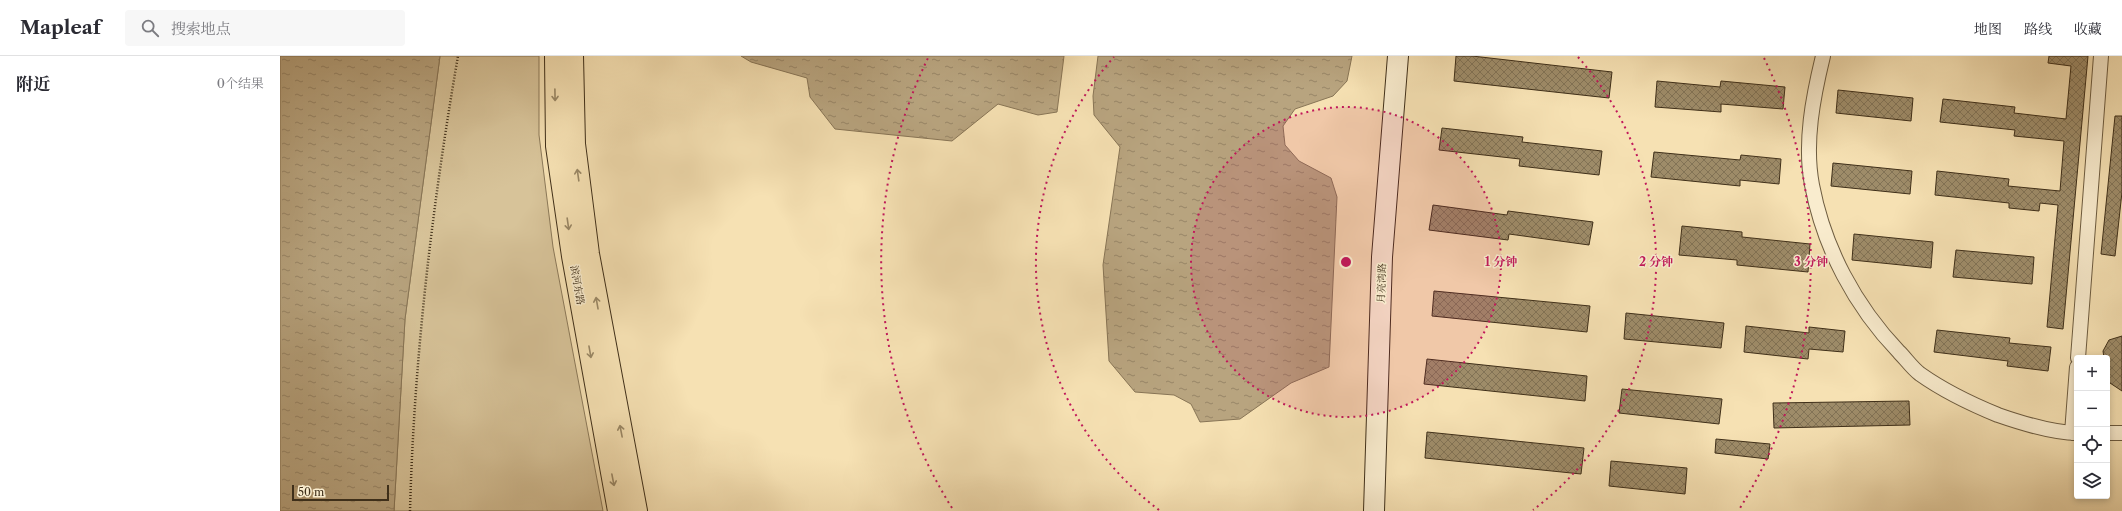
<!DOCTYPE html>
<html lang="zh">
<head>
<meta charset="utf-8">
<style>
	:root { --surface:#fff; --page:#f7f7f7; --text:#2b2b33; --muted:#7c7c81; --line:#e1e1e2 }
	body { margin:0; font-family:"Libre Caslon Text","Noto Serif SC",serif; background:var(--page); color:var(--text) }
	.controls { position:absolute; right:12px; bottom:12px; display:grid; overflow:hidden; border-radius:4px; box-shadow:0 2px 6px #0003 }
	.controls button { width:36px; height:36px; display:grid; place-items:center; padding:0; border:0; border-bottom:1px solid var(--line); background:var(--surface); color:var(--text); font:20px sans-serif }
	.scale { position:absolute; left:12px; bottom:10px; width:97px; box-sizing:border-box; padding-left:4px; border:2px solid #3f2f19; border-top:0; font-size:11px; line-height:14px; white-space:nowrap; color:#3f2f19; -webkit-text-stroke:3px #f9ecce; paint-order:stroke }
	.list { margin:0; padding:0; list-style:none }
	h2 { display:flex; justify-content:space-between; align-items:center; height:52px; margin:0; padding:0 16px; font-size:17px }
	h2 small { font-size:13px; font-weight:400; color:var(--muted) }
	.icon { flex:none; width:22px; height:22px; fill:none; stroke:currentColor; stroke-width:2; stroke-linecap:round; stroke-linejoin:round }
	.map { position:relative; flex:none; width:1842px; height:455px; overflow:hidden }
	header { display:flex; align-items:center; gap:24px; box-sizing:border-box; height:56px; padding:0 20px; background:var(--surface); border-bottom:1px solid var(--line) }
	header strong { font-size:19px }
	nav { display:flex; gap:22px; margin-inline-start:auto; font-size:14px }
	.search { width:280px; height:36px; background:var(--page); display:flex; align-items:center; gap:10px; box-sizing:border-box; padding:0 14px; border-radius:4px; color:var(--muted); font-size:15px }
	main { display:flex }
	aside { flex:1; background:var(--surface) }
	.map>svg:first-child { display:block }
	.green { fill:#d7c399; stroke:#8b7959 }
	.water { fill:url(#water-ripples); stroke:#887556 }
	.building { fill:url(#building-cross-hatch); stroke:#3f2f19 }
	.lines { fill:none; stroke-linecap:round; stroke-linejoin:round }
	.street-casing { stroke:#6d5c40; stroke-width:16 }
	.secondary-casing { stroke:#3f2f19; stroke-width:22 }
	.primary-casing { stroke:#3f2f19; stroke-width:24 }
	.path { stroke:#3f2f19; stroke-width:2.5; stroke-dasharray:1 2; stroke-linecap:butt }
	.street { stroke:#f9ecce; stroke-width:14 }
	.secondary { stroke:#f9ecce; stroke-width:20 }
	.primary { stroke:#f6e1b3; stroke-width:22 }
	.oneway { stroke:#9a8866 }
	.ring { fill:none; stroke:#c2185b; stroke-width:2; stroke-dasharray:2 4 }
	.labels { text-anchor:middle; stroke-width:3; stroke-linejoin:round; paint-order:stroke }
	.street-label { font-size:10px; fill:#3f2f19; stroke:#f9ecce }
	.centre { fill:#c2185b; stroke:#f9ecce; stroke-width:2 }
	.ring-label { font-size:12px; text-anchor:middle; font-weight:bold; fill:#c2185b; stroke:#f9ecce; stroke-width:3; stroke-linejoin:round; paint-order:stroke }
</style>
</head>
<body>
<header>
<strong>Mapleaf</strong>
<div class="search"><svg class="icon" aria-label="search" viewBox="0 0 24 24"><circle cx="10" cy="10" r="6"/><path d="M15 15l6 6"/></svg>搜索地点</div>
<nav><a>地图</a><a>路线</a><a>收藏</a></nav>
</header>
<main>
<aside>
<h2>附近<small>0个结果</small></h2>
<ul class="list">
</ul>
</aside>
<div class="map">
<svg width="1842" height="455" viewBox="0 0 1842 455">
	<defs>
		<pattern id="water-ripples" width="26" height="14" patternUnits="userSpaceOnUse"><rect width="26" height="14" fill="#b8a47f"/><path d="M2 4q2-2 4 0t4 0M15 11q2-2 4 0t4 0" fill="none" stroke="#978667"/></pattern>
		<pattern id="building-cross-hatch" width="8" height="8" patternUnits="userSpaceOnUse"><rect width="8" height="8" fill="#9e8c69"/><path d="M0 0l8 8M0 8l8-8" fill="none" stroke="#827356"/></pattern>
	</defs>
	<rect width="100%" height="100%" fill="#f6e1b3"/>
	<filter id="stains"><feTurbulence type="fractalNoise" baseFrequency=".005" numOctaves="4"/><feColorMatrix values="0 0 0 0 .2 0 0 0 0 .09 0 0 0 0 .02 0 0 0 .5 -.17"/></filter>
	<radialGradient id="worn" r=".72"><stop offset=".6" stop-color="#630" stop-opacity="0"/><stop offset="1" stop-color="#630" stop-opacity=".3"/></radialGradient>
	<path class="green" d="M160,0h99v79l14,112 50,264h-209l11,-192z"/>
	<path class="water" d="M0,0h160l-35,263 -11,192h-114z
		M461,0h323l-7,56 -19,3 -40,-11 -46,37 -117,-12 -25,-32 -3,-19 -56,-16z
		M818,0h254l-5,25 -14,15 -38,13 -12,17 2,19 14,16 32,17 6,19 -8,170 -38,16 -51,36 -40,3 -9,-18 -17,-9 -39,-3 -26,-31 -6,-96 17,-118 -26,-32 -1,-19z"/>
	<path class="building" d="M1176,0h16l140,16 -3,26 -155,-17z
		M1769,0h39l-25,273 -16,-2 11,-122 -18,-2 -1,8 -30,-3v-5l-74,-8 2,-24 72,8 -1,7 52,5 4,-50 -50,-5 1,-6 -75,-8 3,-23 72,8 -1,6 52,6 5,-53 -23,-3z
		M1377,25l63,6 1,-6 64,6 -2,22 -62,-5v8l-66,-5z
		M1558,34l75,8 -2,23 -75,-8z
		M1835,60h7v76l-7,64 -14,-2z
		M1162,72l81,9 -1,5 80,9 -3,24 -80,-9 1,-7 -81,-9z
		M1374,96l86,8 1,-5 40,4 -2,25 -39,-4v6l-89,-9z
		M1553,107l79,8 -2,23 -79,-8z
		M1153,149l74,10 1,-4 85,11 -4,23 -80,-11 -1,6 -79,-10z
		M1402,170l60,6v5l68,7 -2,28 -71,-7v-5l-58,-5z
		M1574,178l79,8 -2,26 -79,-8z
		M1676,194l78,7 -2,27 -79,-7z
		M1154,235l156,15 -3,26 -155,-16z
		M1346,257l98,10 -3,25 -97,-9z
		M1466,270l63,7v-6l36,4 -2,21 -34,-3 -1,10 -64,-7z
		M1657,274l73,8 -1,5 42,4 -3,24 -41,-5 1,-5 -74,-9z
		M1842,280v55l-15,-10v-23h-3l-1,-7 6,-11z
		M1147,303l160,17 -2,25 -161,-17z
		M1342,333l100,10 -3,25 -100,-11z
		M1629,345l1,24 -136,3 -1,-25z
		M1147,376l157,16 -3,26 -156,-16z
		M1436,383l54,5 -2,15 -53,-6z
		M1331,405l76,7 -2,26 -76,-8z"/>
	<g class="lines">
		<defs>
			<path id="street" d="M1543,0c-10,41 -19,87 -11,129 12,63 43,121 87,167 7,7 13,16 21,22 24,17 51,30 78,41 23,8 54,18 79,18
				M1798,302l23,-302
				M1792,377l5,-66
				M1827,377h15"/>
			<path id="secondary" d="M1094,455l8,-254 16,-201"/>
			<path id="primary" d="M276,0l1,90 16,110 46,255
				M292,0l2,88 14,110 48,257"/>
		</defs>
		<use href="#street" class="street-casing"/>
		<use href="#secondary" class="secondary-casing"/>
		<use href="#primary" class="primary-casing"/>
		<path class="path" d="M130,455c4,-152 22,-305 48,-455"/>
		<use href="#street" class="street"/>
		<use href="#secondary" class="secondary"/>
		<use href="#primary" class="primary"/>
	</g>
	<defs><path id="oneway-shaft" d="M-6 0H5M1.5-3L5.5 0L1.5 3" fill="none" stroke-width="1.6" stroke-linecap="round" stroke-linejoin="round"/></defs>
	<g class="oneway">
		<use href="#oneway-shaft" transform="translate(275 39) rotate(89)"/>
		<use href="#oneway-shaft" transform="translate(298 119) rotate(-98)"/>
		<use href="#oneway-shaft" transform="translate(288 168) rotate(82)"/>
		<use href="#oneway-shaft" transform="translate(317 247) rotate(-100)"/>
		<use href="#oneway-shaft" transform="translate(310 296) rotate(80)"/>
		<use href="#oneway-shaft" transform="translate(341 375) rotate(-101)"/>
		<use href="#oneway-shaft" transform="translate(333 424) rotate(79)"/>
	</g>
	<circle cx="1066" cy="206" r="155" fill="#c2185b" fill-opacity=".12"/>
	<g class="ring">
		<circle cx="1066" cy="206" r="155"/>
		<path d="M879 454A310 310 0 0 1 834 1M1298 1A310 310 0 0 1 1253 454"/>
		<path d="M672 452A465 465 0 0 1 648 2M1484 2A465 465 0 0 1 1460 452"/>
	</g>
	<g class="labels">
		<g class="street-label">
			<text transform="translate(1101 227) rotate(-88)" y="4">月亮湾路</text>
			<text transform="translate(298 229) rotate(80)" y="4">滨河东路</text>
		</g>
	</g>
	<circle cx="1066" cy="206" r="6" class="centre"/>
	<g class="ring-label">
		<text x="1221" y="210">1 分钟</text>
		<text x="1376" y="210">2 分钟</text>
		<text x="1531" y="210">3 分钟</text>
	</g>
	<rect width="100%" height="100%" filter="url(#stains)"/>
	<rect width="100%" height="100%" fill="url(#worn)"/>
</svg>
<div class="controls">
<button>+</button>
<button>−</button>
<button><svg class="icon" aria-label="locate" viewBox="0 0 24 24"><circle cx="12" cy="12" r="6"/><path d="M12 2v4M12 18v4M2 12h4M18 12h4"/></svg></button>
<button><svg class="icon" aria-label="layers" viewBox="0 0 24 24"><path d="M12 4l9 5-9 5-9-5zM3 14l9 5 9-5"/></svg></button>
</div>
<div class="scale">50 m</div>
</div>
</main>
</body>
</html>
